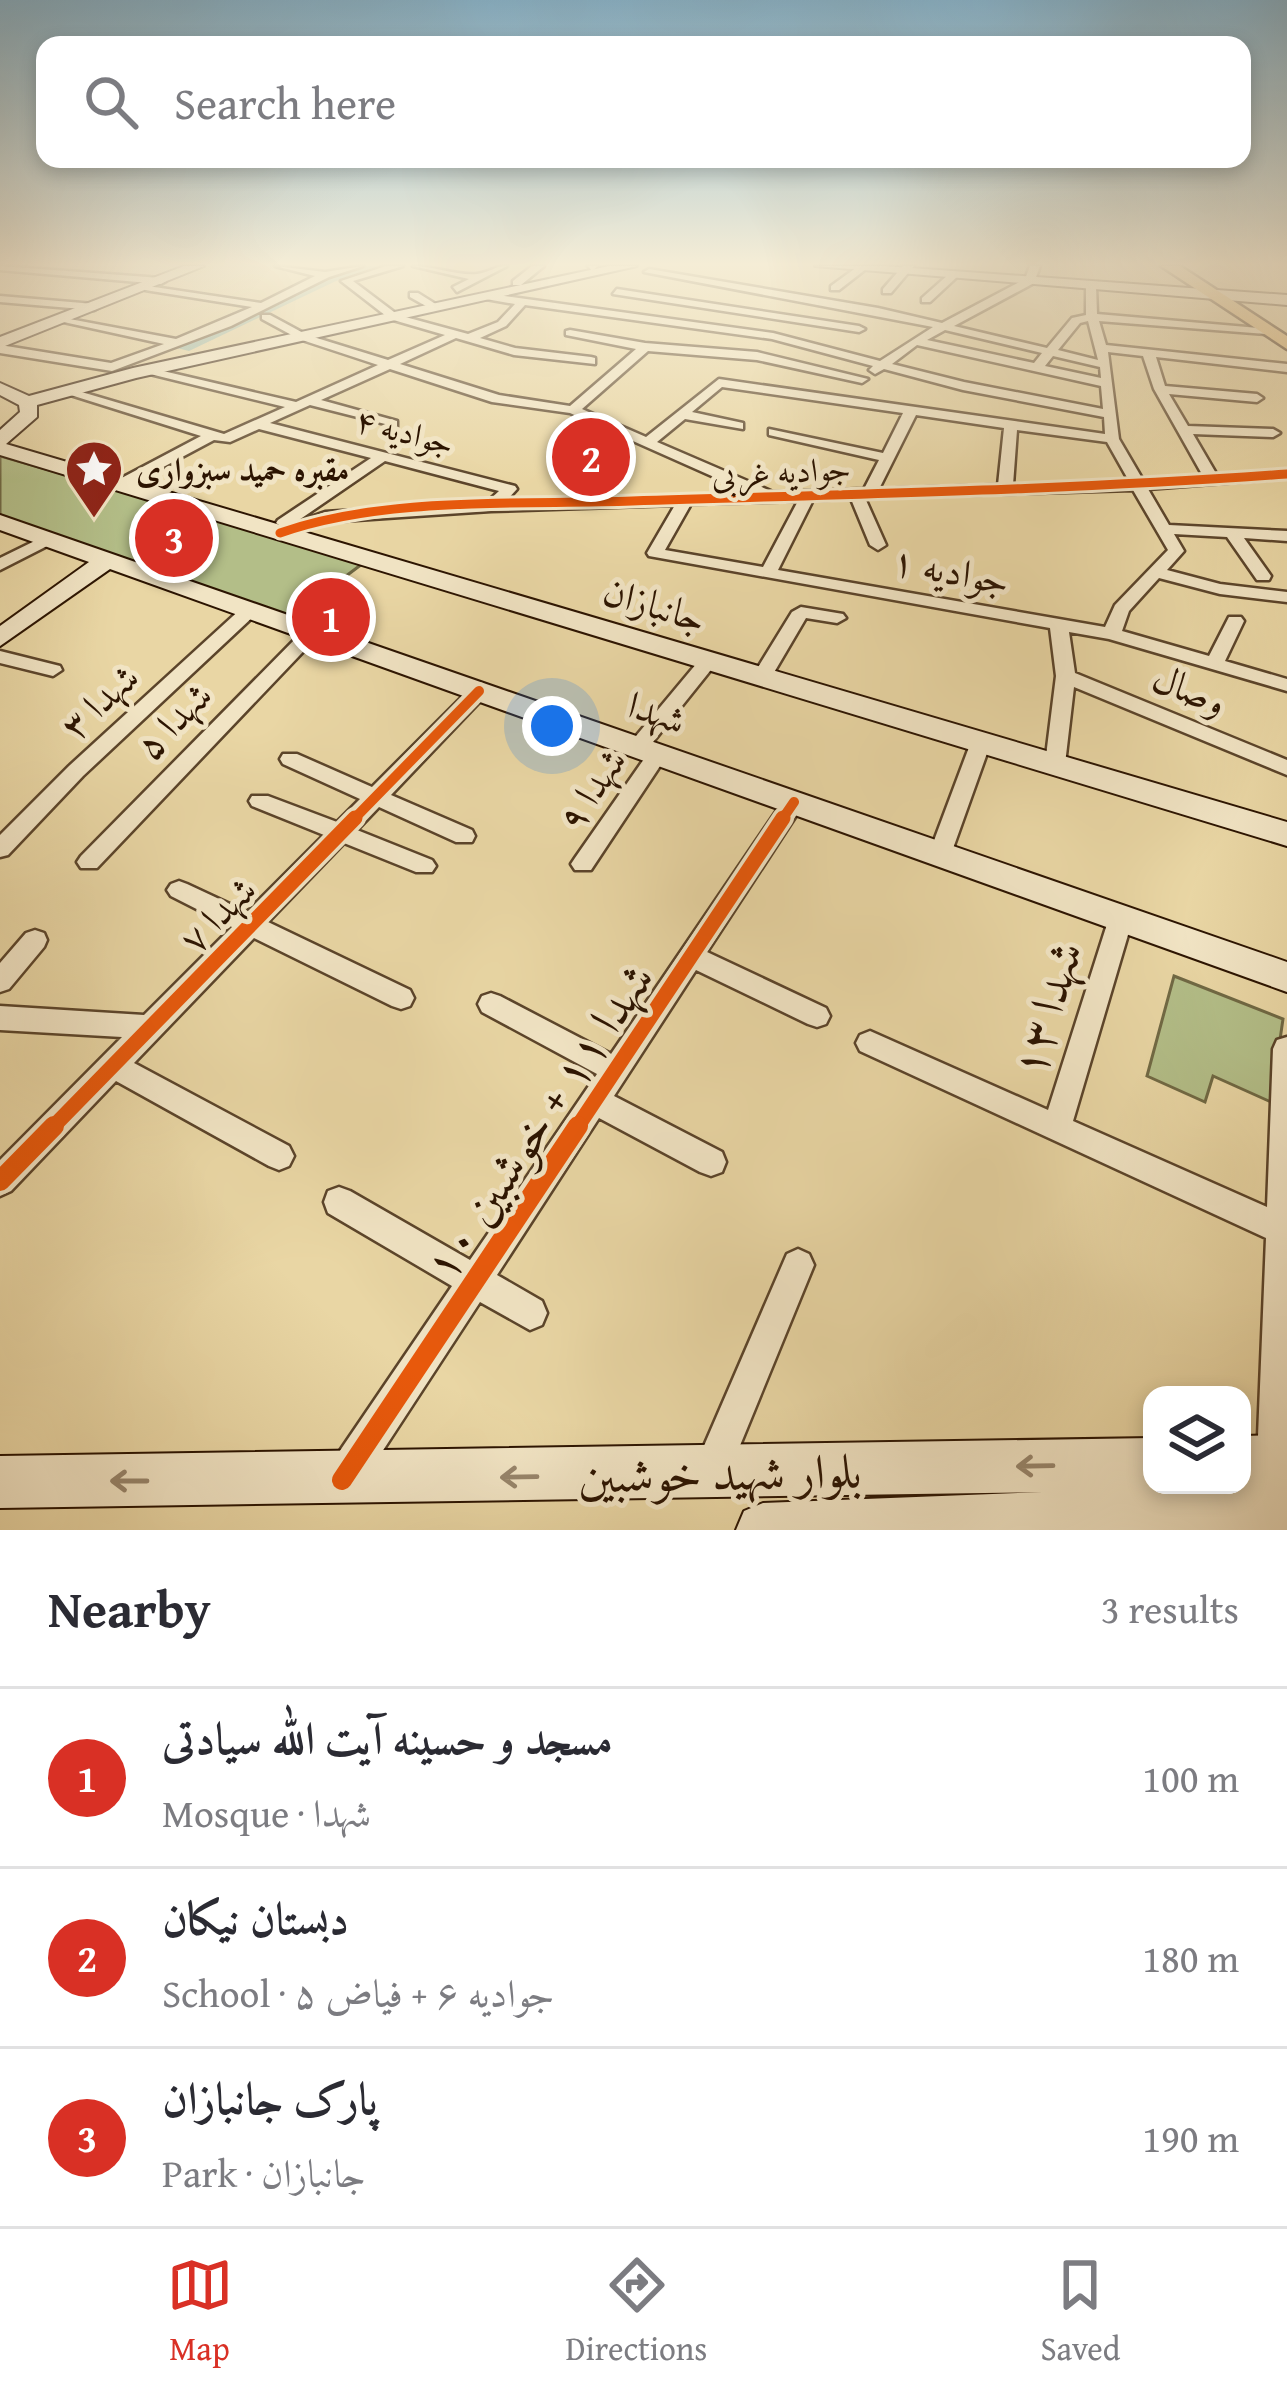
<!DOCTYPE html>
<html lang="en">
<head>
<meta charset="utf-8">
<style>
	:root { --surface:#fff; --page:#f7f7f7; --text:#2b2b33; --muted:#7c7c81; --line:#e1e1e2; --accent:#d93025 }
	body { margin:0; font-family:"Gentium Book Plus",Amiri,serif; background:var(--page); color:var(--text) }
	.controls { position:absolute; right:36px; bottom:36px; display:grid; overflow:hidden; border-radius:24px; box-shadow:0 6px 18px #0003 }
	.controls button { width:108px; height:108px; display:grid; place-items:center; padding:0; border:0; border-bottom:3px solid var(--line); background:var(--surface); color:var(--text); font:60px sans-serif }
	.you { position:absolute; left:552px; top:726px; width:42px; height:42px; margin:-30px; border:9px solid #fff; border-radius:50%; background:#1a73e8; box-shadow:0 0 0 18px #1a73e833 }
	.badge { display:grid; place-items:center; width:78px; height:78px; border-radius:50%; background:var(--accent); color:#fff; font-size:39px; font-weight:700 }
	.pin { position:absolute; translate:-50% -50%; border:6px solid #fff; box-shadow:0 3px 12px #0006 }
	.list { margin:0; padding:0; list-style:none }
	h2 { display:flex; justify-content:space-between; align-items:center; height:156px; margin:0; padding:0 48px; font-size:51px }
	h2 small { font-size:39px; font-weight:400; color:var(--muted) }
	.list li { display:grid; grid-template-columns:78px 1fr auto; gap:36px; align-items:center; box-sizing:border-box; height:180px; padding:0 48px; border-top:3px solid var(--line) }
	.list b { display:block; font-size:45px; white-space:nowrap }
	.list p { margin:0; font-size:39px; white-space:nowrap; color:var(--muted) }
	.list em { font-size:39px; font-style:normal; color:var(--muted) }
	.icon { flex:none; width:66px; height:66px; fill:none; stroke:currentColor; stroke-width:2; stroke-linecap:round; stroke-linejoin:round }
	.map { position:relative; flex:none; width:1287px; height:1530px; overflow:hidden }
	.search { position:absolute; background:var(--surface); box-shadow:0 6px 18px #0003; left:36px; right:36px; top:36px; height:132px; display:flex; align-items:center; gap:30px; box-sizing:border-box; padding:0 42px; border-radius:24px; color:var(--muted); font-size:45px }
	.sheet { height:696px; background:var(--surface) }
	nav { display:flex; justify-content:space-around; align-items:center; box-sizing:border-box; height:168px; border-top:3px solid var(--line); background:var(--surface); font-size:33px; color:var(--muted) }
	nav a { display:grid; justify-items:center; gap:6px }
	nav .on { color:var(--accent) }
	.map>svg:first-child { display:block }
	.green { fill:#b3be88; stroke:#706944; stroke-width:3 }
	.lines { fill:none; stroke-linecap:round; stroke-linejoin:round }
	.canal { fill:#97b9ab; fill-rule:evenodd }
	.street-casing { stroke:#5b442a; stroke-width:5 }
	.secondary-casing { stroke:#2c1401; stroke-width:4 }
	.primary-casing { stroke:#2c1401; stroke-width:5 }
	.street { fill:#f1e4c4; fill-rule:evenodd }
	.secondary { fill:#f1e4c4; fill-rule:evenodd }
	.primary { fill:#e4bb72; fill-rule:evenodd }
	.cycleway-far3-casing { stroke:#f1e4c4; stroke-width:15 }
	.cycleway-far2-casing { stroke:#f1e4c4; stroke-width:18 }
	.cycleway-far1-casing { stroke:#f1e4c4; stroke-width:22 }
	.cycleway-casing { stroke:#f1e4c4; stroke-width:27 }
	.cycleway-far3 { stroke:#e8590c; stroke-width:9 }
	.cycleway-far2 { stroke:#e8590c; stroke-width:10 }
	.cycleway-far1 { stroke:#e8590c; stroke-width:15 }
	.cycleway { stroke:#e8590c; stroke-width:20 }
	.oneway { stroke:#98866c }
	.labels { text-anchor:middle; stroke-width:10; stroke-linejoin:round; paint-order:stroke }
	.far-street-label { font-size:33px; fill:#2c1401; stroke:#f1e4c4 }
	.far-poi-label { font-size:33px; font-weight:bold; fill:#2c1401; stroke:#f1e4c4; text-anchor:start }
	.street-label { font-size:39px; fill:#2c1401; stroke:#f1e4c4 }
	.near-street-label { font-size:48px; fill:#2c1401; stroke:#f1e4c4 }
</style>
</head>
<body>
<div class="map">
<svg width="1287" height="1530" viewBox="0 0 1287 1530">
	<rect width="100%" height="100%" fill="#e9d6a4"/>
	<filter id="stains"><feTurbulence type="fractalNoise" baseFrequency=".00167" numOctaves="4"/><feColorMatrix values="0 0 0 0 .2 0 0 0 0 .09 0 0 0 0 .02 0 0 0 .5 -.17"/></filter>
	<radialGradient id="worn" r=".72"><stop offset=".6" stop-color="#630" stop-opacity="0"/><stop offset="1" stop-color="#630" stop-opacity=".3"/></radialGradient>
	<path class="green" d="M0,456l366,105 -80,60 -286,-105z
		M1174,976l109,43 -12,83 -58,-26 -8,26 -58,-26z"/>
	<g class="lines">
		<path class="canal" d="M361,266h18l-43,15 -147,70 -12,-3 151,-71z"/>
		<defs>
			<path id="street" d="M0,266l161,12 5,3 -5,3 -161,-14z
				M275,266l50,6 38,-6 -34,11 -98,49 -119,45 -112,-18v-8l111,18 53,-19 -105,-23v-4l117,22 76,-32 -107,-17 -4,-5 120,18 54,-27z
				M386,266h17l-50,15 45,34 70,19 30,-12 17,-18 -29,-5 4,-5 283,39 107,28 53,-34 -289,-55 5,-3 229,39 64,15 83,-44 5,-13h10l-6,17 -80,43 93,22 25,-30 14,-3v-29l5,-3 5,3 1,28 173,15v4l-4,1 -167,-13 7,24 181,19v8l-131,-15 9,29 92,8 6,4 -6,4 -88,-8 19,32 85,3 7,4 -7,4 -80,-3 24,41 70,-5v8l-139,11 21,36 118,6v10l-43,-3 27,38 -2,4h-12l-30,-43 -53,-3 10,17 -17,19 53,14 67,8v10l-67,-8 -61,-16 -30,33 -7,20 87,25 20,-39h12l3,4 -19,40 62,18v12l-178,-52 -40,-7 6,41 212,87v15l-213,-88 -9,77 -10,7 -7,-2 -3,-5 11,-88 -6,-48 -401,-72 -2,-3 28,-48 -184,6 -164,11 -47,16 -8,-5 10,-6 -6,-4 2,-3 93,-62 -112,-29 -29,13 -16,-2 -90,48h-10v-6l87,-46 -143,-45 10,-3 156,46 61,-27 -139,-34v-6l150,35 82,-37 -79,-26 -37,-20v-4h8l37,20 81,25 57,-25 -55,-16 -49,-38zM525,305l247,34 101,27 -4,4 6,4 9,-5 79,21 141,27 1,17 -386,-55 -73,58 -64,-28 66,-58 109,9 105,23 6,-4 -111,-27 -112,-9 -75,-13 -4,1v4l70,14 -66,57 -71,-11 -99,-31 56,-26 58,17 81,9v-6l-4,-1 -76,-9 -35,-10 26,-12zM1088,321l10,39 -40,-10 22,-27zM945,330l97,23 -8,10 -107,-23zM917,345l184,41 2,23 -139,-27 -72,-18zM1108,352l35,4 11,33 49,87 -60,4 -24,-41zM1053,356l47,11 1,11 -56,-12zM390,369l102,33 78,11 180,80 -244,8 11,-12 -2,-3 -245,-63 40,-18 87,22v-6l-76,-21zM722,387l181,26 -20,40 -114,-24v6l110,25 -15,29 -91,3 -116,-50 28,-23 58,10v-6l-51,-11zM916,415l88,13 -6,57 -119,4zM1017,430l90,12 22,39 -116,4zM385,461l114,30 -12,11 -162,10 -29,10zM1133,490l35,60 -53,55 -10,22 -327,-57 35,-70 38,-1 19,46 8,5 8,-5 -21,-47zM798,501l-35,66 -98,-17 26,-46z
				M413,266c20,0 46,10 64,8 11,-1 18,-8 30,-8l-50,26 -4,-5 16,-8z
				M532,266h12l-23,19h-8v-4z
				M588,266h10l-6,5z
				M903,266h11l-23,27h-8v-4z
				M857,267l9,2 -27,21h-8v-4z
				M949,274l9,2 -28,26h-8v-4z
				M617,289l242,37 6,3 -6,3 -246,-38z
				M410,293h8l24,15 -9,2 -23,-13z
				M0,296l94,8 5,3 -5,3 -94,-8z
				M49,534l6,2v6l-55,28v-12z
				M250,605l6,1v8l-173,162 -75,79 -8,2v-22l69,-69 175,-160z
				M801,607l42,7 3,4 -9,5 -31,-5 -37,63h-14l-3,-4 40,-65z
				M312,627l6,1 3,4 -3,4 -221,232h-16l-4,-6 4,-6 225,-228z
				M0,651l60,15 2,4 -9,6 -53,-13z
				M709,655l9,6 -73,91h-14l-3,-5 3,-5 71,-85z
				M479,685l10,6 -3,4 -95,100 81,35 3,6 -3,6h-16l-77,-35 -22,23 75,30 4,6 -4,6h-16l-72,-29 -76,79 142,68 4,8 -4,8 -9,3 -9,-3 -138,-68 -120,125 155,83 5,10 -5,10 -10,4 -10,-4 -153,-85 -105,110 -11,5v-36l122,-123 -122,-7v-24l144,9 88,-88 -61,-31 -4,-6 4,-6 8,-3 8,3 60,28 77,-77 -72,-29 -3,-5 3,-5h16l69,26 23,-23 -77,-35 -3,-5 3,-5h14l75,33 100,-100z
				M981,735l10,7 -40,112 -3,6h-16l-3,-6 42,-112z
				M658,747l10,7 -77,116h-16l-4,-6 4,-6 76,-109z
				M794,794l11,8 -98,150 119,56 4,8 -4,8 -9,3 -9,-3 -112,-54 -82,126 108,56 4,10 -4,10 -11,4 -11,-4 -101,-54 -102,157 45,26 5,12 -5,12 -12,5 -50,-28 -119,182 -13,5 -13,-5 -5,-13 5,-13 117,-172 -124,-73 -4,-11 4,-11 11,-4 11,4 120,69 127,-186 -115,-62 -4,-8 4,-8 9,-3 9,3 111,58 175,-257z
				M1121,908l9,3 3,7 -60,203 194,86 6,-158 4,-9 10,-3v437l-12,5 -13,-5 -5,-13 9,-223 -406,-187 -4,-8 4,-8 10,-4 178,79 61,-192 3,-7z
				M35,930l9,3 3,7 -3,7 -35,42 -9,3v-29l26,-30z
				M798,1249l11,5 5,11 -89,217 -13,5 -13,-5 -5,-13 93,-215z"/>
			<path id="secondary" d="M184,266h20l-204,82v-11z
				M609,266h28l-501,112 -99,27v12l-31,27 1281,378v24l-1287,-391v-25l20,-18 -1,-7 -19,-10v-12l29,13 104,-28z
				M815,266h69l403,29v10z
				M0,515l1287,447v30l-1177,-423 -110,77v-20l89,-64 -89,-32z
				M1287,1435v95h-551l8,-19 19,-8 280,-11 -1043,16v-52l1152,-18v47h12l-5,2 83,-2v-49z"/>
			<path id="primary" d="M1161,266h19l107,70v13z"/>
		</defs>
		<use href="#street" class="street-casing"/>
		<use href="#secondary" class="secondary-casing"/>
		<use href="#primary" class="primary-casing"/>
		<use href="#street" class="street"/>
		<use href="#secondary" class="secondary"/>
		<use href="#primary" class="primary"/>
		<defs>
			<path id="cycleway-far3" d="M280,533c104,-37 242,-28 352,-32 218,-7 437,-11 655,-27"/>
			<path id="cycleway-far2" d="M352,821l127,-130
				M781,821l13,-19"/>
			<path id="cycleway-far1" d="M51,1129l304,-311
				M576,1129l207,-311"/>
			<path id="cycleway" d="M0,1181l54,-55
				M342,1480l236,-354"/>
		</defs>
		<use href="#cycleway-far3" class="cycleway-far3-casing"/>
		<use href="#cycleway-far2" class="cycleway-far2-casing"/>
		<use href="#cycleway-far1" class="cycleway-far1-casing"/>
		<use href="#cycleway" class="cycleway-casing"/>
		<use href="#cycleway-far3" class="cycleway-far3"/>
		<use href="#cycleway-far2" class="cycleway-far2"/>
		<use href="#cycleway-far1" class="cycleway-far1"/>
		<use href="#cycleway" class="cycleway"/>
	</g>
	<defs><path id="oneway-shaft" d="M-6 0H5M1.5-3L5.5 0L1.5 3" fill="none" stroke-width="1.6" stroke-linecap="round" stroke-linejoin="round" transform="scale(3)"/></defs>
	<g class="oneway">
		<use href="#oneway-shaft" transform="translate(1035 1466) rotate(179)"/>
		<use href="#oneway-shaft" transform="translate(519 1477) rotate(179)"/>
		<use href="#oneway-shaft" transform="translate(129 1481) rotate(180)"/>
	</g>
	<linearGradient id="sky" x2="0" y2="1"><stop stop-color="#87b6d0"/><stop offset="0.55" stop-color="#f5edd6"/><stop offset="1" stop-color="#f5edd6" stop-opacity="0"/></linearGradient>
	<rect width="1287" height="480" fill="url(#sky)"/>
	<defs>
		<symbol id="sight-pin" viewBox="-11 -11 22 30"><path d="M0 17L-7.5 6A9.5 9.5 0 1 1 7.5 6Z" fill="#8f2418" stroke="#f1e4c4"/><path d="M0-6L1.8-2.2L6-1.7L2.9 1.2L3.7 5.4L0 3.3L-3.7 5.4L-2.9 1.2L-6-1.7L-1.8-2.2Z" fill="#fff"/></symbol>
	</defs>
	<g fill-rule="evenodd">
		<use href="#sight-pin" x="61" y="436" width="66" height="90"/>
	</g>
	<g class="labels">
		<g class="far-street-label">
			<text transform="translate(405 431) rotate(15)" y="12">جوادیه ۴</text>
			<text transform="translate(781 471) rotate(-3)" y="12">جوادیه غربی</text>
		</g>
		<g class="far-poi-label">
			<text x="136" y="481">مقبره حمید سبزواری</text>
		</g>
		<g class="street-label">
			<text transform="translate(951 570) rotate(11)" y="14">جوادیه ۱</text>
			<text transform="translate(655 604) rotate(17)" y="14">جانبازان</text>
			<text transform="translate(1190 689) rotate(22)" y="14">وصال</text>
			<text transform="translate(99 701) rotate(-43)" y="14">شهدا ۳</text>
			<text transform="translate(657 712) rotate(19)" y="14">شهدا</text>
			<text transform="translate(173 720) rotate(-46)" y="14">شهدا ۵</text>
			<text transform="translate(591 789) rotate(-56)" y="14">شهدا ۹</text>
			<text transform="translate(217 914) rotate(-45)" y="14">شهدا ۷</text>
		</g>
		<g class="near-street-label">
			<text transform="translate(1046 1009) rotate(-73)" y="17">شهدا ۱۳</text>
			<text transform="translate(538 1121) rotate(-56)" y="17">شهدا ۱۱ + خوشبین ۱۰</text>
			<text transform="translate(720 1473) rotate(-1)" y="17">بلوار شهید خوشبین</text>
		</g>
	</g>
	<rect width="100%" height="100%" filter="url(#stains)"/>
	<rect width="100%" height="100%" fill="url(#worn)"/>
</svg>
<div class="controls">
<button><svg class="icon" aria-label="layers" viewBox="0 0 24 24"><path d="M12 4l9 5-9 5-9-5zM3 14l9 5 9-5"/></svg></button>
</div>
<div class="you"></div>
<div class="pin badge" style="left:331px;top:617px">1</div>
<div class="pin badge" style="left:591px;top:457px">2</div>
<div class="pin badge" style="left:174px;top:538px">3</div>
<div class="search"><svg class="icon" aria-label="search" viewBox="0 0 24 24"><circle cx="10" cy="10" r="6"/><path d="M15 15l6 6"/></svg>Search here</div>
</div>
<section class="sheet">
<h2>Nearby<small>3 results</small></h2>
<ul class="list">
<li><span class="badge">1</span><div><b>مسجد و حسینه آیت الله سیادتی</b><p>Mosque · شهدا</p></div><em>100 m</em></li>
<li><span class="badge">2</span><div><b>دبستان نیکان</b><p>School · جوادیه ۶ + فیاض ۵</p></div><em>180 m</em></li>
<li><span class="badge">3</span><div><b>پارک جانبازان</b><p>Park · جانبازان</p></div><em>190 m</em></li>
</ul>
</section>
<nav>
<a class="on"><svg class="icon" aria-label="map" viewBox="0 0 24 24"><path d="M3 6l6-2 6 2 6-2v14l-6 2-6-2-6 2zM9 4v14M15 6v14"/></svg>Map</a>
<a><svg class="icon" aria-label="directions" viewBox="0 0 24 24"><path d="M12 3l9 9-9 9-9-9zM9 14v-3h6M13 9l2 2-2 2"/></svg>Directions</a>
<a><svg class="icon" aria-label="saved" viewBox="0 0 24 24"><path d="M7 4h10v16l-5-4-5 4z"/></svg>Saved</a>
</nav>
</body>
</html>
